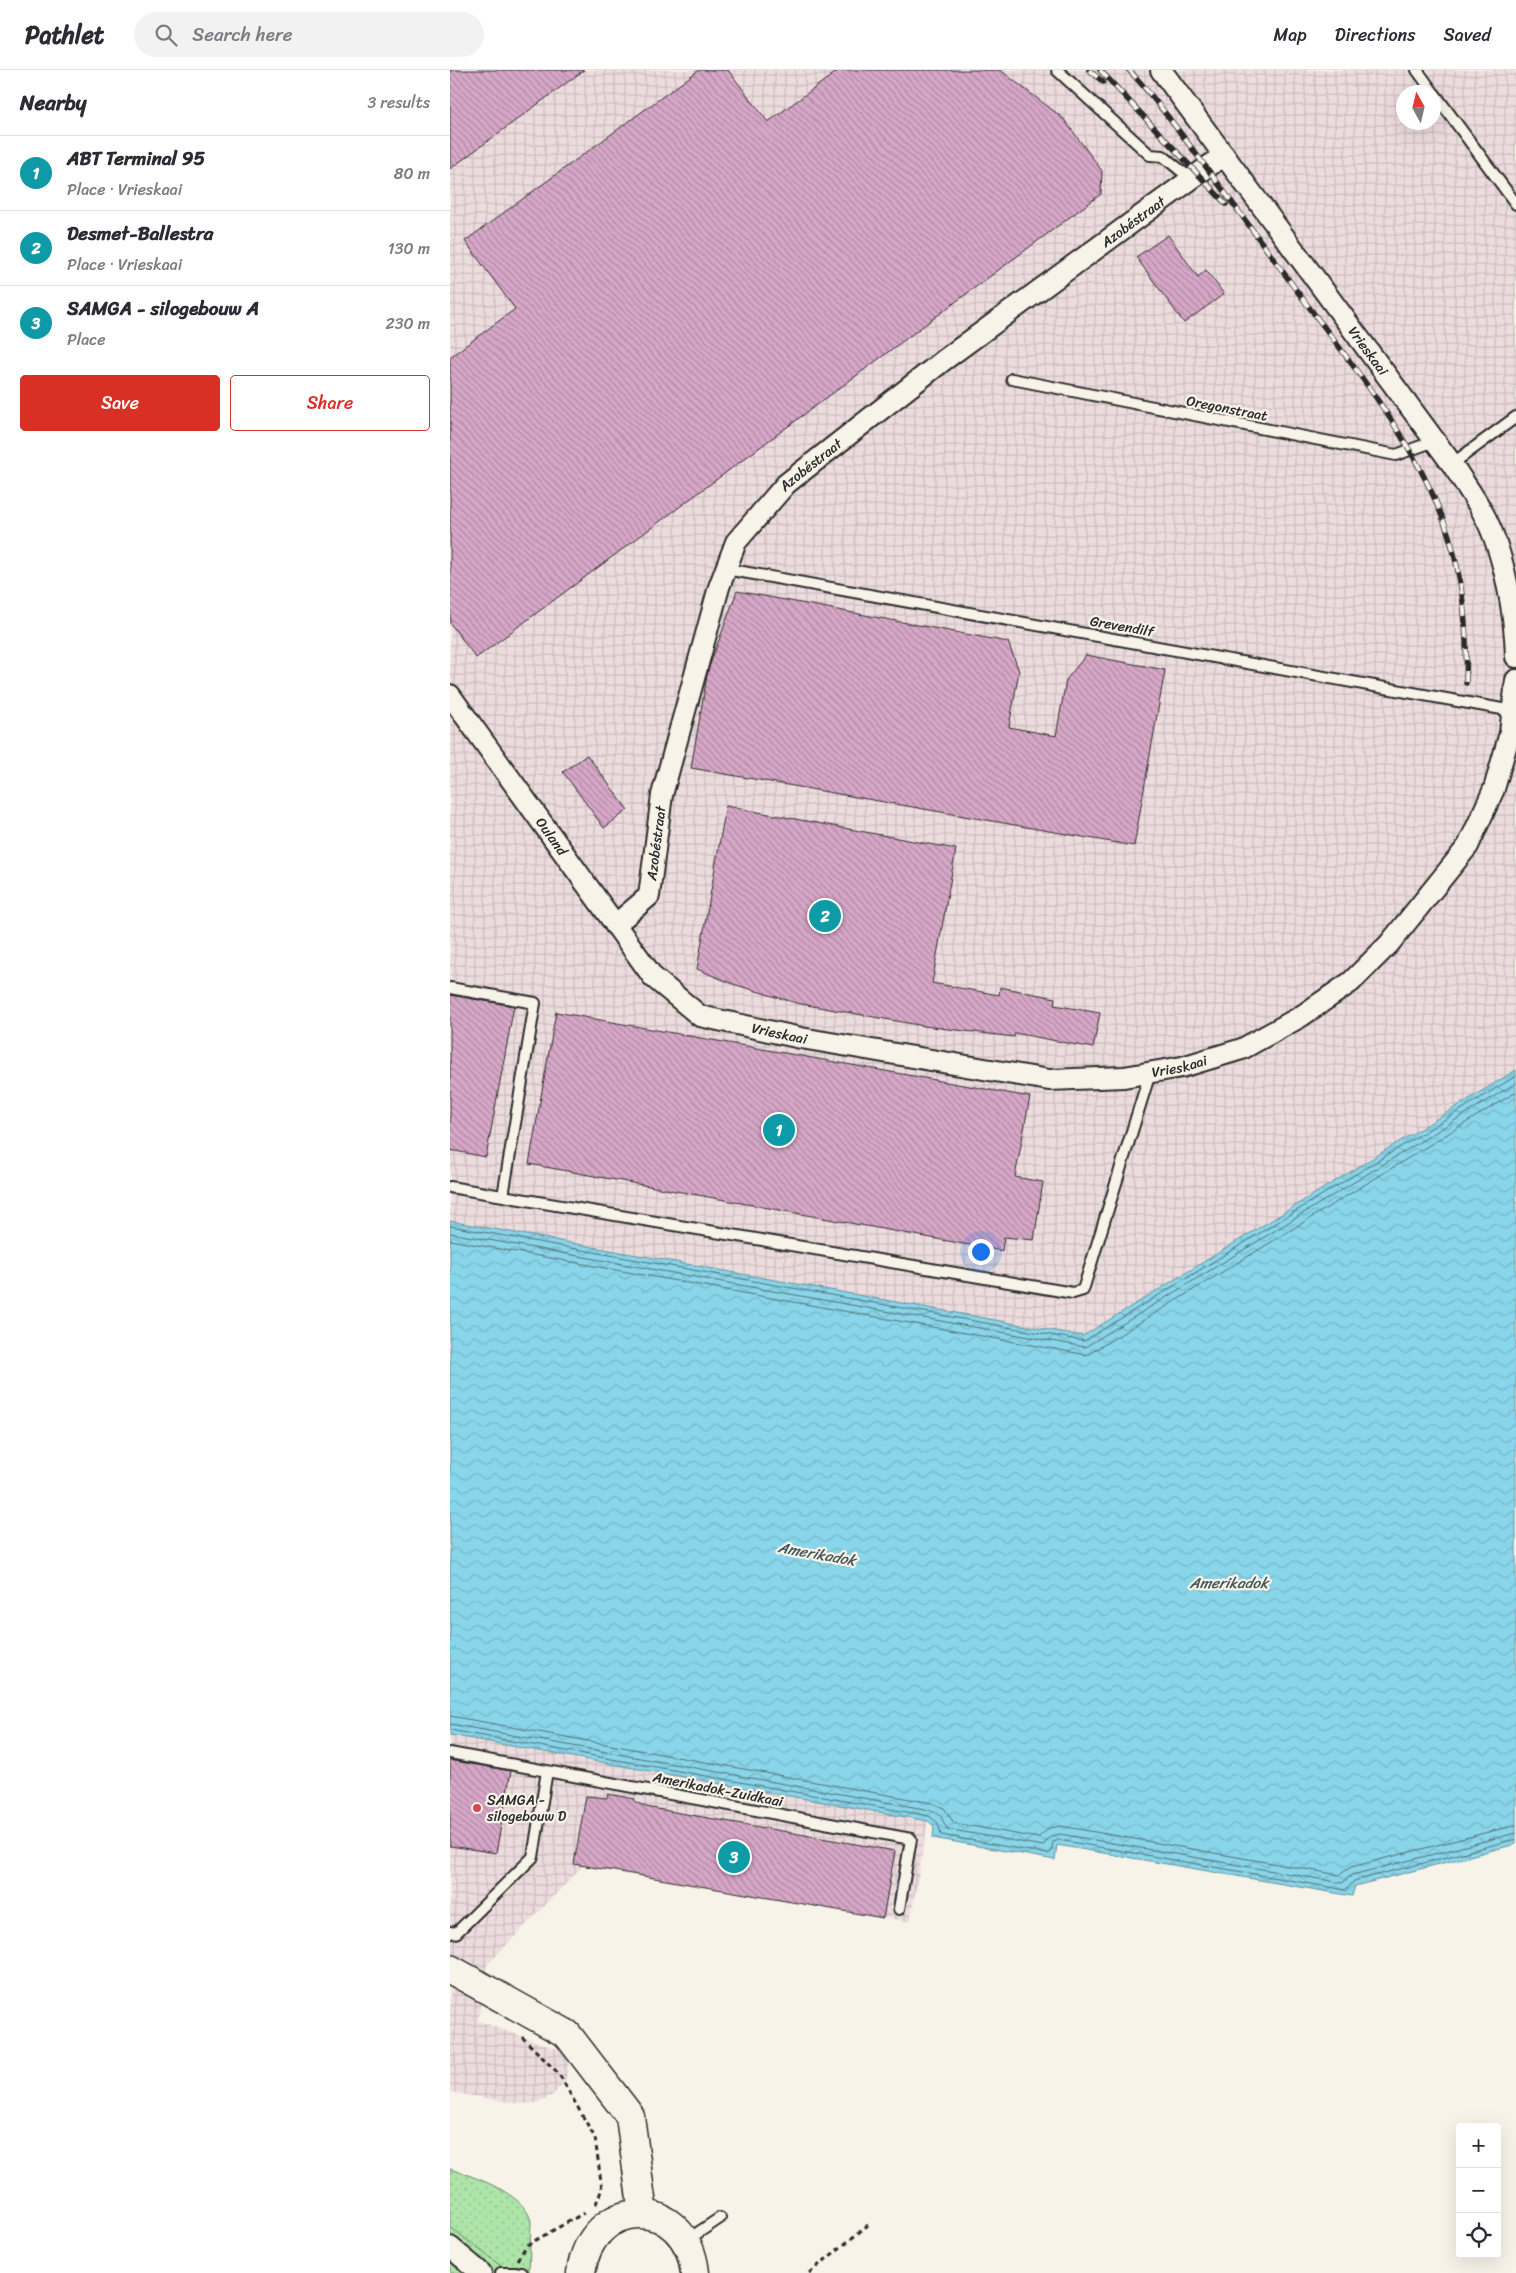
<!DOCTYPE html>
<html lang="en">
<head>
<meta charset="utf-8">
<style>
	:root { --surface:#fff; --page:#f2f2f3; --text:#2b2b33; --muted:#7c7c81; --line:#e1e1e2; --accent:#d93025 }
	body { margin:0; font-family:Sriracha,sans-serif; background:var(--page); color:var(--text) }
	.controls { position:absolute; right:15px; bottom:15px; display:grid; overflow:hidden; border-radius:5px; box-shadow:0 5px 20px #0002 }
	.controls button { width:45px; height:45px; display:grid; place-items:center; padding:0; border:0; border-bottom:1px solid var(--line); background:var(--surface); color:var(--text); font:25px sans-serif }
	.compass { position:absolute; left:946px; top:15px; width:45px; height:45px; border-radius:50%; background:var(--surface); box-shadow:0 5px 20px #0002; rotate:352deg }
	.you { position:absolute; left:530px; top:1181px; width:18px; height:18px; margin:-12px; border:4px solid #fff; border-radius:50%; background:#1a73e8; box-shadow:0 0 0 8px #1a73e833 }
	.badge { display:grid; place-items:center; width:32px; height:32px; border-radius:50%; background:var(--accent); color:#fff; font-size:16px; font-weight:700 }
	.pin { position:absolute; translate:-50% -50%; border:2px solid #fff; box-shadow:0 1px 5px #0006 }
	.list { margin:0; padding:0; list-style:none }
	h2 { display:flex; justify-content:space-between; align-items:center; height:65px; margin:0; padding:0 20px; font-size:21px }
	h2 small { font-size:16px; font-weight:400; color:var(--muted) }
	.list li { display:grid; grid-template-columns:32px 1fr auto; gap:15px; align-items:center; box-sizing:border-box; height:75px; padding:0 20px; border-top:1px solid var(--line) }
	.list b { display:block; font-size:19px; white-space:nowrap }
	.list p { margin:0; font-size:16px; white-space:nowrap; color:var(--muted) }
	.list em { font-size:16px; font-style:normal; color:var(--muted) }
	.actions { display:flex; gap:10px; padding:15px 20px }
	.actions a { flex:1; padding:11px 0; border:1px solid var(--accent); border-radius:5px; text-align:center; font-size:18px; color:var(--accent) }
	.actions .main { background:var(--accent); color:#fff }
	.icon { flex:none; width:28px; height:28px; fill:none; stroke:currentColor; stroke-width:2; stroke-linecap:round; stroke-linejoin:round }
	.map { position:relative; flex:none; width:1066px; height:2203px; overflow:hidden }
	header { display:flex; align-items:center; gap:30px; box-sizing:border-box; height:70px; padding:0 25px; background:var(--surface); border-bottom:1px solid var(--line) }
	header strong { font-size:24px }
	nav { display:flex; gap:28px; margin-inline-start:auto; font-size:18px }
	.search { width:350px; height:45px; background:var(--page); display:flex; align-items:center; gap:12px; box-sizing:border-box; padding:0 18px; border-radius:28px; color:var(--muted); font-size:19px }
	main { display:flex }
	aside { flex:1; background:var(--surface) }
	.map>svg:first-child { display:block }
	.industrial { fill:url(#industrial-grid); fill-rule:evenodd }
	.grass { fill:url(#grass-dots); stroke:#6c886a }
	.forest { fill:url(#forest-crowns); stroke:#6c886a }
	.water { fill:url(#water-waves); stroke:#63919d }
	.lines { fill:none; stroke-linecap:round; stroke-linejoin:round }
	.shore { stroke:#516f77; stroke-width:1 }
	.building { fill:url(#building-back-hatch); stroke:#2b2b2b }
	.service-casing { stroke:#2b2b2b; stroke-width:14 }
	.minor-casing { stroke:#2b2b2b; stroke-width:24 }
	.primary-casing { stroke:#2b2b2b; stroke-width:31 }
	.path { stroke:#2b2b2b; stroke-width:3; stroke-dasharray:5 4; stroke-linecap:butt }
	.service { stroke:#f7f3e8; stroke-width:10 }
	.minor { stroke:#f7f3e8; stroke-width:20 }
	.primary { stroke:#f7f3e8; stroke-width:28 }
	.rail-casing { stroke:#2b2b2b; stroke-width:5.5 }
	.rail { stroke:#f7f3e8; stroke-width:4; stroke-dasharray:11; stroke-linecap:butt }
	.poi-dot { fill:#d1495b; stroke:#f7f3e8; stroke-width:2 }
	.labels { text-anchor:middle; stroke-width:4.5; stroke-linejoin:round; paint-order:stroke }
	.street-label { font-size:14px; fill:#2b2b2b; stroke:#f7f3e8 }
	.poi-label { font-size:14px; fill:#2b2b2b; stroke:#f7f3e8; text-anchor:start }
	.water-label { font-size:15px; font-style:italic; fill:#42565a; stroke:#f7f3e8 }
</style>
</head>
<body>
<header>
<strong>Pathlet</strong>
<div class="search"><svg class="icon" aria-label="search" viewBox="0 0 24 24"><circle cx="10" cy="10" r="6"/><path d="M15 15l6 6"/></svg>Search here</div>
<nav><a>Map</a><a>Directions</a><a>Saved</a></nav>
</header>
<main>
<aside>
<h2>Nearby<small>3 results</small></h2>
<ul class="list">
<li><span class="badge" style="background:#0f9aa8">1</span><div><b>ABT Terminal 95</b><p>Place · Vrieskaai</p></div><em>80 m</em></li>
<li><span class="badge" style="background:#0f9aa8">2</span><div><b>Desmet-Ballestra</b><p>Place · Vrieskaai</p></div><em>130 m</em></li>
<li><span class="badge" style="background:#0f9aa8">3</span><div><b>SAMGA - silogebouw A</b><p>Place</p></div><em>230 m</em></li>
</ul>
<div class="actions"><a class="main">Save</a><a>Share</a></div>
</aside>
<div class="map">
<svg width="1066" height="2203" viewBox="0 0 1066 2203">
	<defs>
		<pattern id="industrial-grid" width="8" height="8" patternUnits="userSpaceOnUse" patternTransform="scale(1.25)"><rect width="8" height="8" fill="#eddcde"/><path d="M0 4h8M4 0v8" fill="none" stroke="#cbbdbf"/></pattern>
		<pattern id="grass-dots" width="8" height="8" patternUnits="userSpaceOnUse" patternTransform="scale(1.25)"><rect width="8" height="8" fill="#ade4a8"/><path d="M2 2h.1M6 6h.1" fill="none" stroke="#95c491" stroke-width="1.8" stroke-linecap="round"/></pattern>
		<pattern id="forest-crowns" width="20" height="18" patternUnits="userSpaceOnUse" patternTransform="scale(1.25)"><rect width="20" height="18" fill="#ade4a8"/><path d="M2 6a3 3 0 1 1 6 0M12 15a3 3 0 1 1 6 0" fill="none" stroke="#95c491"/></pattern>
		<pattern id="water-waves" width="16" height="10" patternUnits="userSpaceOnUse" patternTransform="scale(1.25)"><rect width="16" height="10" fill="#89d5e9"/><path d="M0 5q4-4 8 0t8 0" fill="none" stroke="#76b7c8"/></pattern>
		<pattern id="building-back-hatch" width="6" height="6" patternUnits="userSpaceOnUse" patternTransform="scale(1.25)"><rect width="6" height="6" fill="#d7a7c7"/><path d="M-1 5l2 2M0 0l6 6M5-1l2 2" fill="none" stroke="#af88a2"/></pattern>
	</defs>
	<rect width="100%" height="100%" fill="#f7f3e8"/>
	<filter id="ink" filterUnits="userSpaceOnUse"><feTurbulence type="fractalNoise" baseFrequency=".02" numOctaves="2"/><feDisplacementMap in="SourceGraphic" scale="10" xChannelSelector="R" yChannelSelector="G"/><feConvolveMatrix kernelMatrix="1 2 1 2 8 2 1 2 1" color-interpolation-filters="sRGB"/></filter>
	<g filter="url(#ink)">
		<path class="industrial" d="M0,0h1063l3,4v996l-433,266 -633,-115zM954,22h30v30h-30z
			M0,1665l478,86 -18,101 -326,-57 -97,100 -9,56 93,33 -6,27 -12,14 -17,8 -15,1 -71,-12z"/>
		<path class="grass" d="M0,2099c25,8 74,24 81,52l-2,52h-19l-60,-46z"/>
		<path class="forest" d="M0,2157l60,46h-60z"/>
		<path class="water" d="M1066,1000v774l-161,42 -3,10 -295,-51 -2,15 -122,-22 1,-12 -6,-5 -478,-86v-514l633,115z"/>
		<g class="lines">
			<path class="shore" d="M0,1156l634,115 432,-265
				M0,1163l635,114 431,-264
				M0,1170l637,115 429,-263
				M0,1646l482,87 12,5 10,15 84,15 11,-10 12,-2 278,49 12,-8 165,-42
				M0,1654l480,86 10,5 7,14 96,17 7,-10 10,-2 282,49 10,-8 164,-42
				M0,1660l479,86 9,7 3,12 107,19 3,-2 2,-10 6,-2 287,50 8,-9 162,-42"/>
		</g>
		<path class="building" d="M0,0h134l-134,99z
			M249,0h29l40,52 71,-52h161l63,48 39,53 -1,23 -625,464 -26,-35v-266l65,-48 -50,-68z
			M718,165l30,42 8,-7 18,24 -40,29 -48,-66z
			M287,521l271,51 11,29 -10,56 47,9 10,-56 20,-25 79,15 -31,176 -443,-78 17,-98z
			M137,685l41,55 -24,18 -41,-56z
			M276,736l230,43 -24,134 67,12 1,-8 55,11 -1,7 46,8 -7,35 -78,-15 -1,4 -90,-11 -128,-23 -63,-19 -36,-15z
			M0,925l64,11 -28,151 -36,-7z
			M106,942l474,85 -15,80 28,5 -9,58 -30,-3 -2,14 -473,-87z
			M0,1690l61,11 -15,82 -46,-7z
			M158,1724l27,5 -1,2 12,6 249,44 -12,67 -309,-54 12,-68 21,2z"/>
		<g class="lines">
			<defs>
				<path id="service" d="M607,0l93,85 13,1 28,23
					M967,0l16,22
					M984,23l82,111
					M562,309l384,76 39,-14
					M1002,394l64,-47
					M276,499l787,142
					M0,918l85,15 -32,193
					M0,1117l623,106 10,-3 67,-217
					M0,1683l461,86 -12,70
					M0,1862l6,1 77,-76 14,-86
					M237,2170l33,-22
					M51,2203h21"/>
				<g id="minor">
					<path id="s1" d="M711,0l291,394c10,16 22,32 31,49 21,38 32,101 33,144"/>
					<path id="s2" d="M0,625l203,282 47,39 101,22 248,42 75,-3 58,-10 60,-18 58,-32 51,-35 38,-38 79,-98 26,-57 16,-56 6,-53"/>
					<path id="s3" d="M165,855l34,-29 13,-101 57,-208 17,-45 50,-58 158,-124 280,-205"/>
					<path d="M0,2177l31,26"/>
				</g>
				<path id="primary" d="M0,1899l117,65 63,82 13,98
					M131,2203c10,-78 106,-79 114,0"/>
			</defs>
			<use href="#service" class="service-casing"/>
			<use href="#minor" class="minor-casing"/>
			<use href="#primary" class="primary-casing"/>
			<path class="path" d="M72,1967l37,37 36,64 7,51 -7,17
				M67,2190l10,-15 57,-32
				M359,2203l59,-48"/>
			<use href="#service" class="service"/>
			<use href="#minor" class="minor"/>
			<use href="#primary" class="primary"/>
			<defs>
				<path id="rail" d="M639,0l14,12
					M650,0l126,134
					M679,0c29,31 54,67 80,101 28,38 57,77 85,116 54,73 116,146 149,232 20,52 25,109 23,164"/>
			</defs>
			<use href="#rail" class="rail-casing"/>
			<use href="#rail" class="rail"/>
		</g>
	</g>
	<circle class="poi-dot" cx="27" cy="1738" r="5"/>
	<g class="labels">
		<g class="street-label">
			<text dy="5" stroke="none"><textPath href="#s3" startOffset="922">Azobéstraat</textPath></text>
			<text dy="5" stroke="none"><textPath href="#s1" startOffset="349">Vrieskaai</textPath></text>
			<text transform="translate(777 338) rotate(11)" y="5">Oregonstraat</text>
			<text dy="5" stroke="none"><textPath href="#s3" startOffset="518">Azobéstraat</textPath></text>
			<text transform="translate(672 556) rotate(10)" y="5">Grevendilf</text>
			<text dy="5" stroke="none"><textPath href="#s2" startOffset="174">Ouland</textPath></text>
			<text dy="5" stroke="none"><textPath href="#s3" startOffset="98">Azobéstraat</textPath></text>
			<text dy="5" stroke="none"><textPath href="#s2" startOffset="490">Vrieskaai</textPath></text>
			<text dy="5" stroke="none"><textPath href="#s2" startOffset="895">Vrieskaai</textPath></text>
			<text transform="translate(268 1719) rotate(11)" y="5">Amerikadok-Zuidkaai</text>
		</g>
		<g class="poi-label">
			<text x="37" y="1735">SAMGA -<tspan x="37" dy="16">silogebouw D</tspan></text>
		</g>
		<g class="water-label">
			<text transform="translate(367 1484) rotate(10)" y="5">Amerikadok</text>
			<text x="779" y="1518">Amerikadok</text>
		</g>
	</g>
</svg>
<div class="controls">
<button>+</button>
<button>−</button>
<button><svg class="icon" aria-label="locate" viewBox="0 0 24 24"><circle cx="12" cy="12" r="6"/><path d="M12 2v4M12 18v4M2 12h4M18 12h4"/></svg></button>
</div>
<svg class="compass" viewBox="-18 -18 36 36"><path d="M0-13l5 13h-10z" fill="#e53935"/><path d="M0 13l5-13h-10z" fill="#7c7c81"/></svg>
<div class="you"></div>
<div class="pin badge" style="left:329px;top:1060px;background:#0f9aa8">1</div>
<div class="pin badge" style="left:375px;top:846px;background:#0f9aa8">2</div>
<div class="pin badge" style="left:284px;top:1787px;background:#0f9aa8">3</div>
</div>
</main>
</body>
</html>
